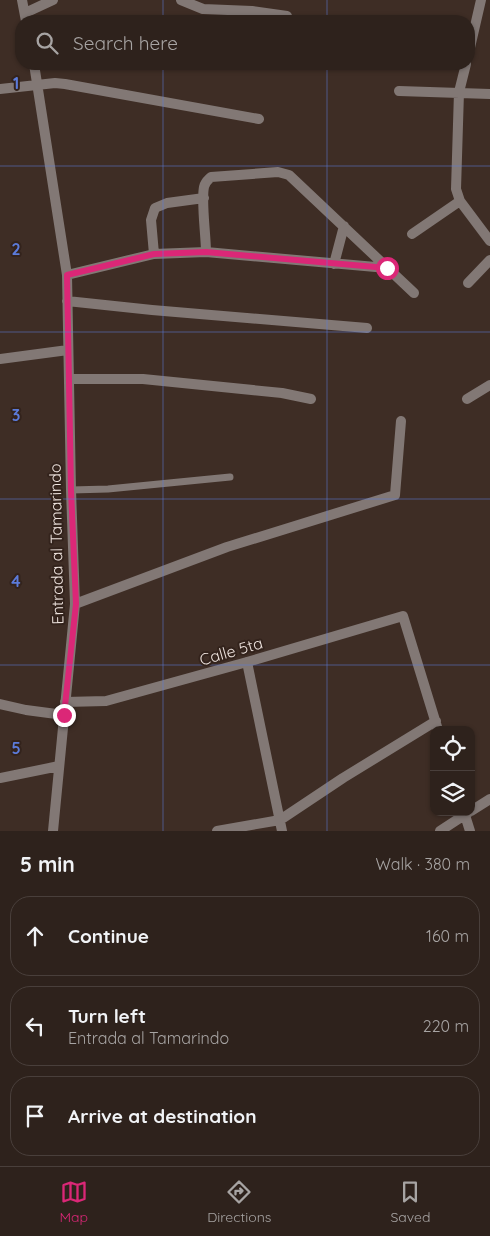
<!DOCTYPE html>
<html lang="en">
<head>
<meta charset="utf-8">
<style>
	:root { --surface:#2e221c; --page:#3a2f29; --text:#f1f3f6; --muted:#a7a4a3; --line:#493f3b; --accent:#db2777 }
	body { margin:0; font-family:Quicksand,sans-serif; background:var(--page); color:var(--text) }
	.controls { position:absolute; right:15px; bottom:15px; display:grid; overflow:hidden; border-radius:10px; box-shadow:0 1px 4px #0004 }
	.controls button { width:45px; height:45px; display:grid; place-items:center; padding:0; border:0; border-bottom:1px solid var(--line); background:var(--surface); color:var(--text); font:25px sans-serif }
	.stop { position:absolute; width:15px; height:15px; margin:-11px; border:4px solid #db2777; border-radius:50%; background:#fff }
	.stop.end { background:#db2777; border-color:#fff; box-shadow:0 1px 5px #0008 }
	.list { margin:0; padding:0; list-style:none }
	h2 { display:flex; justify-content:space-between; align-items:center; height:65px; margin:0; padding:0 20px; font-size:21px }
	h2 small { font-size:16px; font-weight:400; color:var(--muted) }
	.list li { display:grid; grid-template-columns:32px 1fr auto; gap:15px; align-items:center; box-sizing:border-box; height:80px; margin:0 10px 10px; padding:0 10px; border:1px solid var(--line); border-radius:20px }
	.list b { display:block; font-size:19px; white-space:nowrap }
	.list p { margin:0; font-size:16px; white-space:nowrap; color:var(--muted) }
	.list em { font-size:16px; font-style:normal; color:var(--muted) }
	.icon { flex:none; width:28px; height:28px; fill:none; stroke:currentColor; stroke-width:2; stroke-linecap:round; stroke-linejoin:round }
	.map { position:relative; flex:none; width:490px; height:831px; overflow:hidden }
	.search { position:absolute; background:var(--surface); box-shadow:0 1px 4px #0004; left:15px; right:15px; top:15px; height:55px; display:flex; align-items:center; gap:12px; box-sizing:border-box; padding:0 18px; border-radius:20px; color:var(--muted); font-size:19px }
	.sheet { height:335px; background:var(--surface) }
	nav { display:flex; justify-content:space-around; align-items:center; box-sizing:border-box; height:70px; border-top:1px solid var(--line); background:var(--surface); font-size:14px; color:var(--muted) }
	nav a { display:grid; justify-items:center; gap:2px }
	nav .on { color:var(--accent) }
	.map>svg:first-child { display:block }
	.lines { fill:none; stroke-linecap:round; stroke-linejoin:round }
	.lane { stroke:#827875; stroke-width:7 }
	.street { stroke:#827875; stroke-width:10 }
	.route { stroke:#db2777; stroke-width:6 }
	.grid { fill:none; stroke:#5c7bda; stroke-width:1; stroke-opacity:0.55 }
	.labels { text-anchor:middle; stroke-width:4; stroke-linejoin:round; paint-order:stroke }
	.street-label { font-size:16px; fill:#eee3de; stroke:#33231c }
	.grid-label { font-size:16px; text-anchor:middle; font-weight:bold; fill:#5c7bda; stroke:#33231c; stroke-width:4; stroke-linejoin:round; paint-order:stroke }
</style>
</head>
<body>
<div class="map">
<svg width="490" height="831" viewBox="0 0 490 831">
	<rect width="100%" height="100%" fill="#3e2d25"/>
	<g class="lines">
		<path class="lane" d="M71,490l37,-1 122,-12"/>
		<path class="street" d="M22,0l4,21
			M181,0l22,9 49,2 35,5
			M25,13l28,-13
			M469,52l12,-52
			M34,64l33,211 4,215 4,114 -22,227
			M466,64l-7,28 -3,97 4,12 30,40
			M0,89l55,-6 10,1 194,35
			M399,91l91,3
			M412,234l48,-33
			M206,252c0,-16 -5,-51 -2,-65 1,-5 4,-7 7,-10l67,-5 11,3 125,118
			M154,254l-3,-34 4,-12 12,-5 37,-5
			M334,264l10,-38
			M67,275l87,-21 52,-2 181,16
			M468,283l22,-23
			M67,301l85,9 215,18
			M0,359l68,-9
			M69,379h74l139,14 29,6
			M467,399l23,-14
			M75,604l152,-57 168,-52 6,-74
			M247,662l35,169
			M65,702l41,-1 141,-39 156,-46 35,114
			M0,704l26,6 38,5
			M0,778l59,-12
			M471,811l19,-12
			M464,812l6,19
			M217,831l63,-11 63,-42 93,-57
			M440,831l29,-19"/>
	</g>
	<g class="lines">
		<path class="route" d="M64,715l12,-111 -5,-114 -4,-215 87,-21 52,-2 181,16"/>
	</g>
	<path class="grid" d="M163,0v21M327,0v21M163,64v767M327,64v767M0,166h490M0,332h490M0,499h490M0,665h490"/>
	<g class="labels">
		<g class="street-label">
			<text transform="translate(56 544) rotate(-91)" y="6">Entrada al Tamarindo</text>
			<text transform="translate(231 651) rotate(-16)" y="6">Calle 5ta</text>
		</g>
	</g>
	<g class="grid-label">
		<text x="16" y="89">1</text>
		<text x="16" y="255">2</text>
		<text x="16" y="421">3</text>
		<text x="16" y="587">4</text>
		<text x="16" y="754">5</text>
	</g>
</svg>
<div class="controls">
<button><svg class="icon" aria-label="locate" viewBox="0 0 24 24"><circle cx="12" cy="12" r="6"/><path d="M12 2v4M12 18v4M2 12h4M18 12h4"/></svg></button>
<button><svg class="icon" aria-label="layers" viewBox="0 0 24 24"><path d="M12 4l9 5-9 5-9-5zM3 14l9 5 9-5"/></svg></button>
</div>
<div class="stop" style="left:387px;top:268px"></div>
<div class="stop end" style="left:64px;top:715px"></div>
<div class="search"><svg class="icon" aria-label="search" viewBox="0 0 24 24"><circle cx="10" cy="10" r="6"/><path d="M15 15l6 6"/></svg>Search here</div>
</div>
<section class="sheet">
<h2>5 min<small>Walk · 380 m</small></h2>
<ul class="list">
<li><svg class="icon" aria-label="ahead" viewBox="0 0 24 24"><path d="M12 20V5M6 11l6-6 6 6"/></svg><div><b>Continue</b></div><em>160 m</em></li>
<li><svg class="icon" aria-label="left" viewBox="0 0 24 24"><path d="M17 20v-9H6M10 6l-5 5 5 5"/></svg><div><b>Turn left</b><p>Entrada al Tamarindo</p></div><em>220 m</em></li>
<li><svg class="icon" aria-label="arrive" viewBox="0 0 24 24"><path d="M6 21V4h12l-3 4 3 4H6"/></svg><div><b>Arrive at destination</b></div></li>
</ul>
</section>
<nav>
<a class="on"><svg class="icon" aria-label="map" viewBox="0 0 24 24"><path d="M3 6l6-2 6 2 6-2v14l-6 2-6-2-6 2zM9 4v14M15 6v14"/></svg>Map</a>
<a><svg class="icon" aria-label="directions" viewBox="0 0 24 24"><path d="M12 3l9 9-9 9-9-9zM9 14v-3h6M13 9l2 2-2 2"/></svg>Directions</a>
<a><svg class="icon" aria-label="saved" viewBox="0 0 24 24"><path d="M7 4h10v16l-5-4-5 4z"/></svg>Saved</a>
</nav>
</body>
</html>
